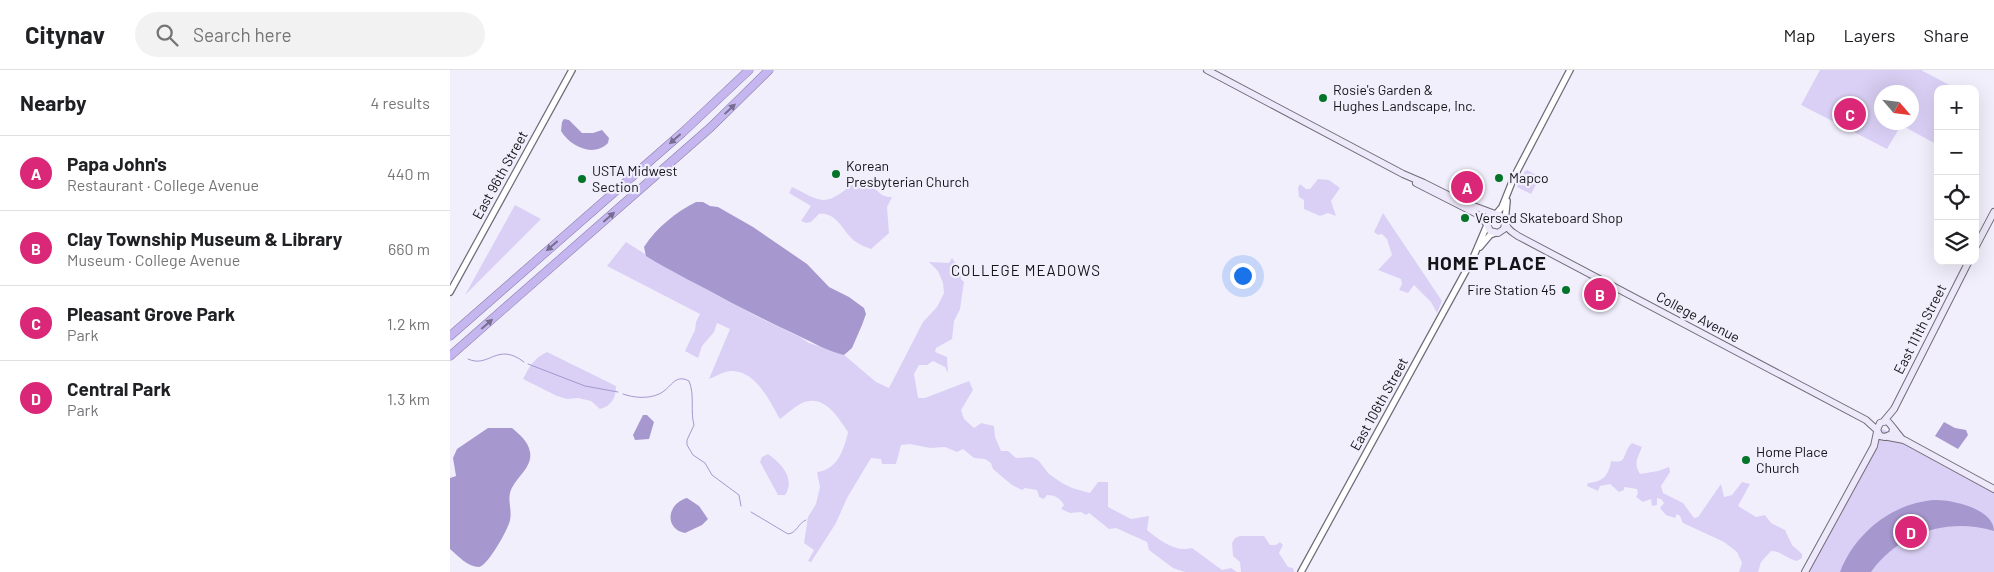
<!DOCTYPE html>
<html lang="en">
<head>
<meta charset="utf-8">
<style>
	:root { --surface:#fff; --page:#f2f2f2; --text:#202124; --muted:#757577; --line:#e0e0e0; --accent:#db2777 }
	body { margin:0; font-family:Barlow,sans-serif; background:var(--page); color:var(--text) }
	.controls { position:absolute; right:15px; top:15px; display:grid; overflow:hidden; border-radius:10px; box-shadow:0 5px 20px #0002 }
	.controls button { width:45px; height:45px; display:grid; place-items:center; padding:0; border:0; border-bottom:1px solid var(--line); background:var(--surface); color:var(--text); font:25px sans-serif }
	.compass { position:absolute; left:1424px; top:15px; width:45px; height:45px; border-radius:50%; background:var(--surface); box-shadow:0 5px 20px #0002; rotate:118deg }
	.you { position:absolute; left:792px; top:205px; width:18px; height:18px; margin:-12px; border:4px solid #fff; border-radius:50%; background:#1a73e8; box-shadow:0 0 0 8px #1a73e833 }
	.badge { display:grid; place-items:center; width:32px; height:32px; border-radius:50%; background:var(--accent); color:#fff; font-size:16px; font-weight:700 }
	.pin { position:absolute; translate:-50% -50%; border:2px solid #fff; box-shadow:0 1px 5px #0006 }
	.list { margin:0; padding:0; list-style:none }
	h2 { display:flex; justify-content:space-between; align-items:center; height:65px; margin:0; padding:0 20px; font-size:21px }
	h2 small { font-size:16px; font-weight:400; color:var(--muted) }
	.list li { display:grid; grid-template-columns:32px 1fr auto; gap:15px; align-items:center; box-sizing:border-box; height:75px; padding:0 20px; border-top:1px solid var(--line) }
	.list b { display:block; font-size:19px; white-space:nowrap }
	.list p { margin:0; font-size:16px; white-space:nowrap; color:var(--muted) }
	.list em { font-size:16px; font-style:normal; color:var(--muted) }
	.icon { flex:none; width:28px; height:28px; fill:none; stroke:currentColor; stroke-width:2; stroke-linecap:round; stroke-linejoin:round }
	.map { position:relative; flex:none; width:1544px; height:502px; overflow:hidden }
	header { display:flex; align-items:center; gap:30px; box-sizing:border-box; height:70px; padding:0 25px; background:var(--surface); border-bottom:1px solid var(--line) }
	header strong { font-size:24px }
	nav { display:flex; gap:28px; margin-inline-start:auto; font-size:18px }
	.search { width:350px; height:45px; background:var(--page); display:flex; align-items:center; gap:12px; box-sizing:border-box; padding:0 18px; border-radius:28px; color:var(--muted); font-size:19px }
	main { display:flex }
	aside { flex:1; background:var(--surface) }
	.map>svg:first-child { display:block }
	.green { fill:#dad0f5; fill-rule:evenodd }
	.water { fill:#a697ce }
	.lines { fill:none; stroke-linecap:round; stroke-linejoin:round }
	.stream { stroke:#a697ce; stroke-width:1 }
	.tertiary-casing { stroke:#6f6c77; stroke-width:8 }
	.secondary-casing { stroke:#6f6c77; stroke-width:8 }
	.motorway-casing { stroke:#887da4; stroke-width:9 }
	.tertiary { stroke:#fff; stroke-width:5.5 }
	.secondary { stroke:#eee9fa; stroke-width:6 }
	.motorway { stroke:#c6b6f0; stroke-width:8 }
	.oneway { fill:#766d8f }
	.poi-dot { fill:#047428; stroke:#f2effd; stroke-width:2 }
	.labels { text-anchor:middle; stroke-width:4.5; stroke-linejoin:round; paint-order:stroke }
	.poi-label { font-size:14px; fill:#151418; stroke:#f2effd; text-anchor:start }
	.street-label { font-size:14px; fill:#151418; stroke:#f2effd }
	.neighbourhood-label { font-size:15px; letter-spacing:1px; fill:#151418; stroke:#f2effd }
	.district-label { font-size:19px; font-weight:bold; letter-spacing:1px; fill:#151418; stroke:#f2effd }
</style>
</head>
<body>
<header>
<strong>Citynav</strong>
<div class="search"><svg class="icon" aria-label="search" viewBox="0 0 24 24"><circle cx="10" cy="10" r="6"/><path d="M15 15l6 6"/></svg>Search here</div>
<nav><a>Map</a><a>Layers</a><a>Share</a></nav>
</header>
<main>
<aside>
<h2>Nearby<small>4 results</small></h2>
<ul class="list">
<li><span class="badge">A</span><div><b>Papa John's</b><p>Restaurant · College Avenue</p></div><em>440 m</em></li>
<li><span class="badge">B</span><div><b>Clay Township Museum &amp; Library</b><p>Museum · College Avenue</p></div><em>660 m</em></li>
<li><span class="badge">C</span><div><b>Pleasant Grove Park</b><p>Park</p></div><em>1.2 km</em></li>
<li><span class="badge">D</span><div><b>Central Park</b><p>Park</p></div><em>1.3 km</em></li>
</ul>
</aside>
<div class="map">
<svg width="1544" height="502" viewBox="0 0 1544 502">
	<rect width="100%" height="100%" fill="#f2effd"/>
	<path class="green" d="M1370,0h101l36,19h-19v56l-37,-20 -14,24 -86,-44zM1432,22h30v30h-30z
		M1077,100l13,7 -9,17 -14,-7 8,-16z
		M415,108c10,8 14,20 27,19l-5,10 2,26 -18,16c-5,-2 -11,-4 -15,-7 -12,-8 -19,-31 -37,-28l-8,8 -5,1 -5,-2 10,-15 -22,-13 3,-6c24,11 30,21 53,3 7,-6 11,-10 20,-12z
		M868,109l11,1 11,8 -9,13 5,15 -8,-3 -8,3 -16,-7v-9l-5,-3 -1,-9 2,-4 6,5h4z
		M65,135l26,14 -76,76z
		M933,143l59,88 -5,12 -6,-11 -17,-17 -6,8 -9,-3 3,-6 -1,-5 -23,-9 14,-15 -5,-16 -5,-5 -4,1 -4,-3z
		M176,172l46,29 86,46 42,20 9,6 34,11 33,28 13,6 34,-66 14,-15 7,-14 -1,-10 -5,-12 -9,-9 20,1 3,-5 8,11 1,10 3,3 -4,27 -6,12 -2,18 -16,9 -1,4 12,5 1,16 -3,-6 -12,-6 -6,4h-8l-5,9 4,24h7l44,-17 4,9 -12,20 3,9 10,9 7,-5 13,3 1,11 6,14h7l8,7 16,-1 6,3 11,14 13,9 10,5 18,5 8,-11h10v25l23,12 18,-3 -2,14c12,10 29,23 45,18l30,22 9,-2 6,4h-52l-12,-4 -24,-18 -2,-8 -31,-14 -7,1 -20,-16 -3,2 -5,-3 -11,1 -9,-4 3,-4c-4,-7 -9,-10 -17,-10l-3,4 -5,-2 -2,-7 -12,-2 -3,2 -10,-5 -19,-16 -2,-6 -6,-4 -11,-1 -11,-9 -6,3 -12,-5 -15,1 -20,-4 -9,1 -5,19h-14l-1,-5 -10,-1 -24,40 -11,25 -23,36 -2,3 -3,-1 6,-11 -10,-7 4,-26 8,-13 4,-17 -3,-15c20,-2 27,-22 31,-40 -10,-15 -24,-39 -46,-29 -8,4 -15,11 -22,16 -10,-17 -24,-49 -49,-48 -7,0 -16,6 -22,8l21,-50 -13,-6 -3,9 -12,14 -4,12 -13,-7 10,-21 1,-8 4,-8 -93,-48z
		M97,282l69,34c0,11 -4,20 -16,23l-9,-8 -13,-3 -11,1 -10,-3 -34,-17c6,-12 11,-21 24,-27z
		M1433,359l111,63v80h-188z
		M1182,373l10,4c-4,11 -9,16 -2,27l18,-3 11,-4 1,5 -9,14 2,7 20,10 11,15 4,-1 23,-33 3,13 8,-2 10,-13 8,2 -12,22 18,11 9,-2 6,8 14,7 7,15 10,9v4l-5,3c-10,-2 -16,-10 -26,-10l-10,11 -3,10h-19l3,-9 -5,-11 -13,-10 -41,-19 -3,-7 -3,-2 -2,4 -9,-3 -6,-7 4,-5 -3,-4 -4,-1v7l-5,1 -1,-7 -8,3 -7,-5 2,-4 -1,-4 -13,-2v3l-5,2 -9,-8 -10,2 -2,5 -11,-5 1,-3c15,-1 21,-8 23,-22 18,3 10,-7 21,-18z
		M318,384c13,9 28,25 17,41h-7l-18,-33 2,-5z
		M790,466h24l6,9h6l4,-3 3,3 -4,8 9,14 5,1 1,4h-53l-1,-10 -7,-6 -1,-13 3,-5z"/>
	<path class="water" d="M114,49l5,1 13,13h11l9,-3 7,8 -1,5c-15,15 -38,3 -47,-12l1,-9z
		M246,132h7l7,4 8,1 35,20 54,37 22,23 20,10 15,11 2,6 -4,11 -10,23 -8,7c-17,-4 -30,-12 -45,-19 -24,-11 -46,-22 -69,-34 -28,-16 -57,-29 -84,-46l-2,-9c12,-19 32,-35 52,-45z
		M193,345h4l7,7 -5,17 -14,1 -2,-5z
		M1494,352l11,6 11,2 2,5 -10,14 -23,-13z
		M38,358h24c8,7 16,13 18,24 3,16 -16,26 -20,41 -2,8 2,18 0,27 -1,8 -23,47 -31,47 -11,0 -21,-11 -29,-18v-71l6,-2 -3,-18 4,-9z
		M237,428l12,8 9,13 -6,6 -17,8c-22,-5 -17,-30 2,-35z
		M1486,430c17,0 58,9 58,31 -46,-14 -95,2 -123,41h-31c15,-39 53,-70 96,-72z"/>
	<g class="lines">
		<path class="stream" d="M18,289c21,10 29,-18 56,3
			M78,294l57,22 33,6
			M173,324c11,4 25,5 36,0 12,-5 15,-21 30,-13 6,14 1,30 5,44l-7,15v5l6,10 12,8 7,12 27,20 2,11
			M301,442l37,22c9,-1 10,-11 18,-14"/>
		<defs>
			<path id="tertiary" d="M1046,144l6,-7 12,-30 56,-107
				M1055,151l2,-20
				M1030,177l10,-12 5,-2
				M0,222l122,-222
				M851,502l172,-314 14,-33"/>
			<path id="secondary" d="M757,0l196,104 21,9 36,18 35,13
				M966,113l63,32 8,9
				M1055,152l-1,7 -6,4 -8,-2 -3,-7 3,-8c12,-6 13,4 18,12 3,4 6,5 10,8l348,184 11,10
				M1525,178l19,-36
				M1434,351l10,-12 75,-148
				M1443,358l-1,6 -7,3 -5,-1 -3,-6 3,-7 7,-2c4,3 11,14 16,19
				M1438,367l16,3 90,49
				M1355,502l69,-126 3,-14"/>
			<path id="motorway" d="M0,266l232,-203 67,-63
				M0,286l261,-229 58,-57"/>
		</defs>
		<use href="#tertiary" class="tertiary-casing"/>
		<use href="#secondary" class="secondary-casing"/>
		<use href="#motorway" class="motorway-casing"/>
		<use href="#tertiary" class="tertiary"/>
		<use href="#secondary" class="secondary"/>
		<use href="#motorway" class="motorway"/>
	</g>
	<defs><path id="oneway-solid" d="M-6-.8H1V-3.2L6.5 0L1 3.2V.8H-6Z" transform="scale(1.25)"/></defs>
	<g class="oneway">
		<use href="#oneway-solid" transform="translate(280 39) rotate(-43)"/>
		<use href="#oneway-solid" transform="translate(225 69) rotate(139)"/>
		<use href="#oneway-solid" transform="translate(159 147) rotate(-41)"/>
		<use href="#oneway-solid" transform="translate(102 176) rotate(139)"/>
		<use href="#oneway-solid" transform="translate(37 254) rotate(-41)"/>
	</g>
	<g class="poi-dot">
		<circle cx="873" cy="28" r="5"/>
		<circle cx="386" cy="104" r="5"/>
		<circle cx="1049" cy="108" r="5"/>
		<circle cx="132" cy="109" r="5"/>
		<circle cx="1015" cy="148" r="5"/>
		<circle cx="1116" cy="220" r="5"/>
		<circle cx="1296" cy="390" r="5"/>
	</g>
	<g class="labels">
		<g class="poi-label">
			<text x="883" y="25">Rosie's Garden &amp;<tspan x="883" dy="16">Hughes Landscape, Inc.</tspan></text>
			<text x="396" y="101">Korean<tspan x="396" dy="16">Presbyterian Church</tspan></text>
			<text x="142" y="106">USTA Midwest<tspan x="142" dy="16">Section</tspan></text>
			<text x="1059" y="113">Mapco</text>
			<text x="1025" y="153">Versed Skateboard Shop</text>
			<text x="1106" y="225" text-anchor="end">Fire Station 45</text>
			<text x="1306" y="387">Home Place<tspan x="1306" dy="16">Church</tspan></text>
		</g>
		<g class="street-label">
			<text transform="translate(50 105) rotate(-61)" y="5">East 96th Street</text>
			<text transform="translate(1248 247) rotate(28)" y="5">College Avenue</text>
			<text transform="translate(1470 259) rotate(-63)" y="5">East 111th Street</text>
			<text transform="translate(929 334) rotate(-61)" y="5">East 106th Street</text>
		</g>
		<g class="neighbourhood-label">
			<text x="576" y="206">COLLEGE MEADOWS</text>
		</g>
		<g class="district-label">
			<text x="1037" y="200">HOME PLACE</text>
		</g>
	</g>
</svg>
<div class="controls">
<button>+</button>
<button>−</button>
<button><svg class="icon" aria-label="locate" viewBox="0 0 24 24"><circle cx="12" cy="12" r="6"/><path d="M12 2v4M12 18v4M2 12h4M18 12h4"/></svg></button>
<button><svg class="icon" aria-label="layers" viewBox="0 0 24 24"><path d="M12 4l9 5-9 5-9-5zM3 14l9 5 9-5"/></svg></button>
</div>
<svg class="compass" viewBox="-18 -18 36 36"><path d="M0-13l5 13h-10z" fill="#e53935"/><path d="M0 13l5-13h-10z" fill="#757577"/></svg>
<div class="you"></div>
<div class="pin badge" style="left:1017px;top:117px">A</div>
<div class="pin badge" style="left:1150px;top:224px">B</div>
<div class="pin badge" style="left:1400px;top:44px">C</div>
<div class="pin badge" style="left:1461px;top:462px">D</div>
</div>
</main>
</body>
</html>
